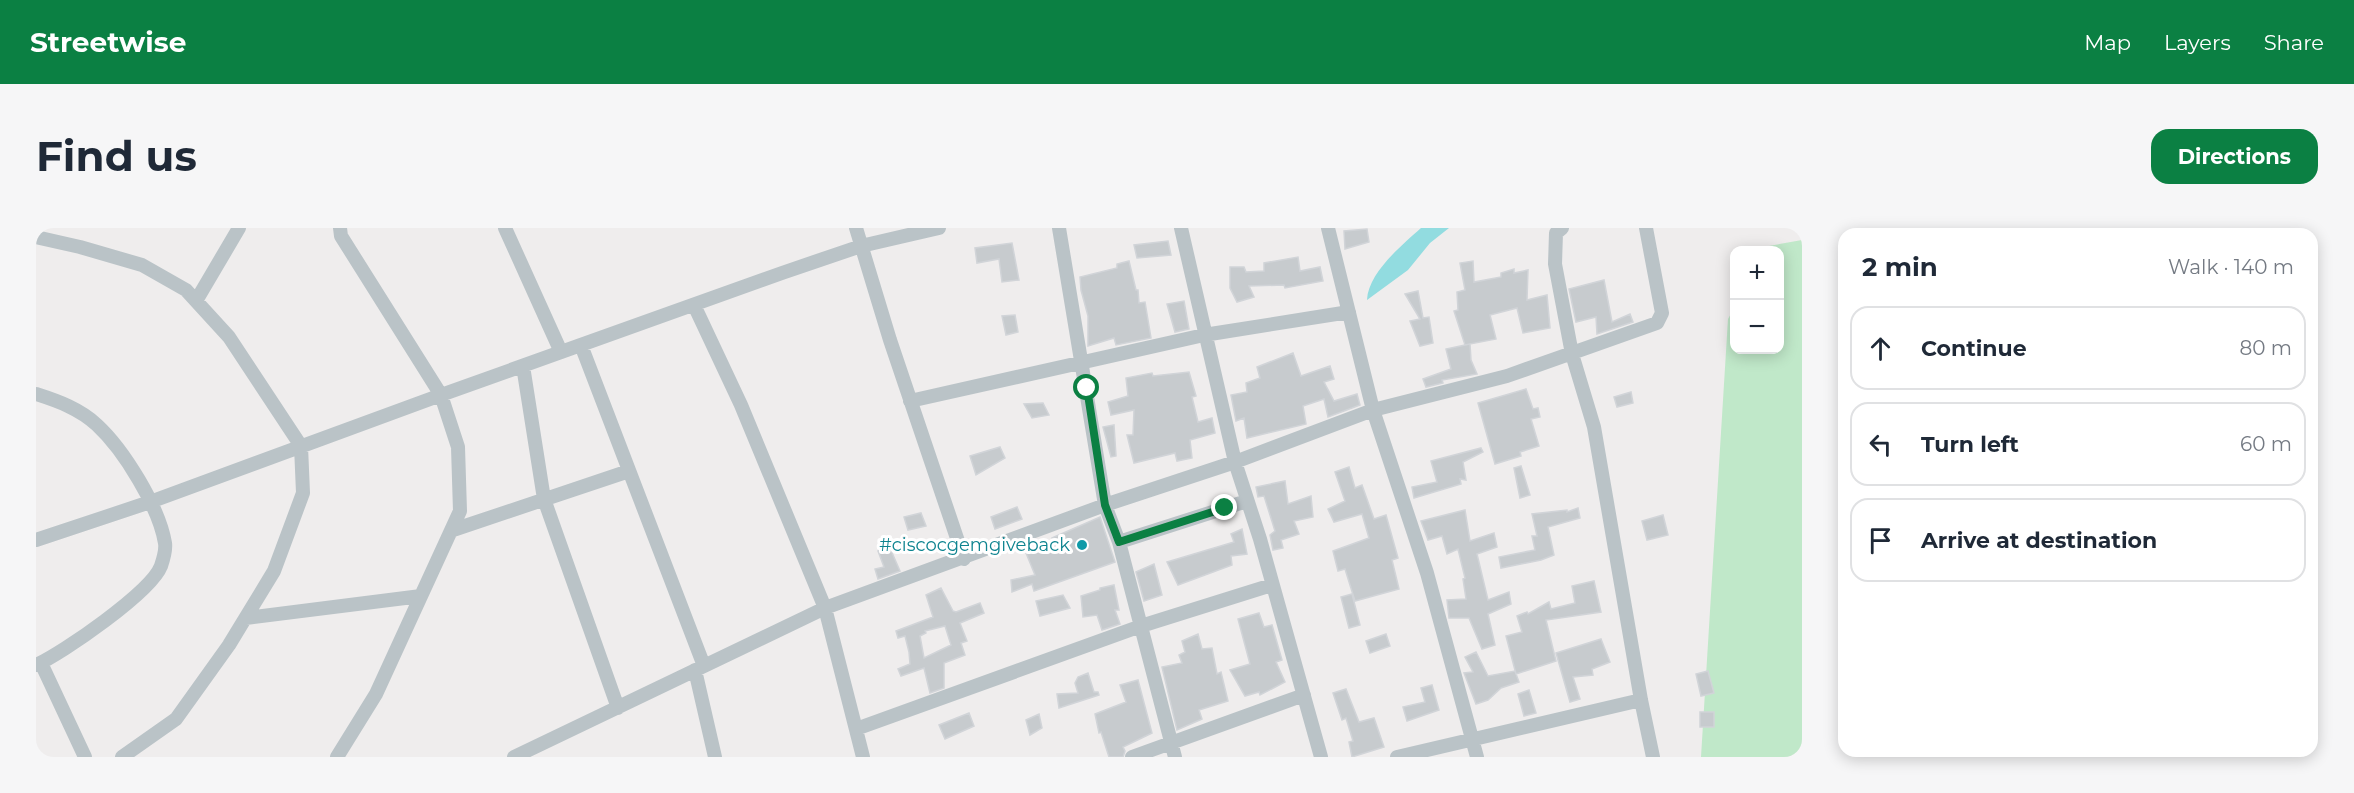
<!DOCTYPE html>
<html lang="en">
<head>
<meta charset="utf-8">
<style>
	:root { --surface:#fff; --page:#f6f6f7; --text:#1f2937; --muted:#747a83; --line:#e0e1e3; --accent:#0b8043 }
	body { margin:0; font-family:Montserrat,sans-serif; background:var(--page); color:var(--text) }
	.controls { position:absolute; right:18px; top:18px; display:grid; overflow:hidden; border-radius:12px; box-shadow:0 3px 15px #0003 }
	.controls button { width:54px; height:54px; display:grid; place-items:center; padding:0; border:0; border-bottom:2px solid var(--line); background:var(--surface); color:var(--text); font:30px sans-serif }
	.stop { position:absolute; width:18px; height:18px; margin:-14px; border:4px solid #0b8043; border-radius:50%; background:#fff }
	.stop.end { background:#0b8043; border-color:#fff; box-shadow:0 2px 6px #0008 }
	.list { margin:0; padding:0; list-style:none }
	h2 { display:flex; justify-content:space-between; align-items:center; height:78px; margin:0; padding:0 24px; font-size:26px }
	h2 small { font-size:20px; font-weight:400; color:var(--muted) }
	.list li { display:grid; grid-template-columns:39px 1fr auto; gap:18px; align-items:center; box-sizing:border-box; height:84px; margin:0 12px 12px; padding:0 12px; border:2px solid var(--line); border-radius:18px }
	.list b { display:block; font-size:22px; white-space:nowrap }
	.list em { font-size:20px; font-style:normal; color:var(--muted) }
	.icon { flex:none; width:33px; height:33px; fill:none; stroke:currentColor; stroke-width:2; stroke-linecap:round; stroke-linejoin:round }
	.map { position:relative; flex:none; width:1766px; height:529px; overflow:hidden; border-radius:18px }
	header { display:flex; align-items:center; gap:36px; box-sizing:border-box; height:84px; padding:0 30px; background:var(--accent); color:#fff }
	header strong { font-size:28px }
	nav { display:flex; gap:33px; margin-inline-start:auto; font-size:21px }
	.intro { display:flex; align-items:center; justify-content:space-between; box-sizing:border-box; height:144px; padding:0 36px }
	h1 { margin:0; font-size:42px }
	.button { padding:15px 27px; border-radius:18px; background:var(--accent); color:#fff; font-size:21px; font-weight:700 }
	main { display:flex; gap:36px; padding:0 36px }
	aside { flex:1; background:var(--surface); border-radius:18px; box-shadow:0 3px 15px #0003 }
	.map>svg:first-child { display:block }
	.green { fill:#c0e8c9 }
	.water { fill:#92dce0 }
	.building { fill:#c7cbce; stroke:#d1d4d8; stroke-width:1.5; fill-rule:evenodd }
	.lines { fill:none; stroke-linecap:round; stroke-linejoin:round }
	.street { stroke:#bac3c7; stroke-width:14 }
	.route { stroke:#0b8043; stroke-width:8 }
	.culture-dot { fill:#0f9aa8; stroke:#fff; stroke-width:2 }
	.labels { text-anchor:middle; stroke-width:6; stroke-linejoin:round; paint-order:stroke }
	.culture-label { font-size:18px; fill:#0d838f; stroke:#fff; text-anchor:end }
</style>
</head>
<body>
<header>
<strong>Streetwise</strong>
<nav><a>Map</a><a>Layers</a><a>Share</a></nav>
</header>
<div class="intro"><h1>Find us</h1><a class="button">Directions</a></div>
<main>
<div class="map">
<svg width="1766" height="529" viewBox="0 0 1766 529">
	<rect width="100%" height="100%" fill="#efeded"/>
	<path class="green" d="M1766,12v517h-101l27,-438 6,-11v42h46v-100h-14l3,-4z"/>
	<path class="water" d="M1385,0h28l-19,15 -22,27 -41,30c1,-27 35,-55 54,-72z"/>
	<path class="building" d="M1331,1l2,13 -24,7 -1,-18z
		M1132,13l3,14 -34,3 -3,-13z
		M976,15l7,37 -17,2 -3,-23 -22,4 -2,-15z
		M1262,29l2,14 20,-4 3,14 -38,7 -1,-3 -35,1 5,11 -17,5 -7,-14v-21h14l2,5 18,-1v-8z
		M1093,33l7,29h2l1,13 6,-1 6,36 -35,7 -2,-7 -26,8v-30l-7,-26 -1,-13 37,-9v-4z
		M1437,33l1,21 27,-5v-4l13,-4v4l14,-3 -1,30 20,-5 3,33 -27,5 -6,-25 -27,7 6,24 -31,6 -11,-34 4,-1 -1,-18 8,-2 -5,-27z
		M1568,52l8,42 18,-8 3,8 -36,12 -1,-17 -20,5 -7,-33z
		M1382,63l5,27 6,-1 4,26 -13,3 -10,-25 10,-2 -15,-25z
		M1148,73l5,28 -14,3 -8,-28z
		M979,87l3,17 -12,3 -4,-19z
		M1434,116l1,16 6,14 -35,6 1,3 -17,4 -3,-8 28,-10 -5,-20z
		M1257,125l8,23 29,-10 4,13 -10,3 10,19 23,-7 3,11 -32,12 -4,-18 -21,7 3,18 -59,14 -3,-20 -8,3 -5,-26 16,-3 -1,-9 14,-5 -3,-11z
		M1153,144l7,24 -4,1 6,25 14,-4 3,15 -25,7 2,18 -15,3 -2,-8 -41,10 -7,-28h6l1,-25 -23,5 -3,-13 20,-6 -2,-18 26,-5 1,3z
		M1490,161l7,20 5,-1 2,9 -9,2 8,27 -19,6 1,4 -26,8 -17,-61z
		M1595,164l2,11 -16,4 -3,-10z
		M1007,175l6,12 -17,3 -8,-14z
		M1078,197l2,31 -5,1 -8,-30z
		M964,219l5,11 -29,17 -6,-19z
		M1445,220l2,4 -20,10 3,18 -6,-1 1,5 -47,14 -2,-11 25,-5 -6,-21z
		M1485,238l9,29 -10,3 -6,-30z
		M1313,239l6,21 7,-3 12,34 12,-4 12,43 -6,2 7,29 -44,12 -10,-32 -7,2 -5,-20 36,-13 -7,-24 -28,8 -6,-13 17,-8 -10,-29z
		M1249,253l3,23 23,-8 2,21 -19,4 5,13 -18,6 2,8 -10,2 -3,-15 5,-4 -11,-35 -6,1 -2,-10z
		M981,279l5,12 -27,10 -4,-12z
		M1542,280l2,10 -32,9 6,28 -13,5 -40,8 -2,-11 36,-7 -3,-14h5l-5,-22 35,-4v2z
		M1429,282l5,31 24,-8 3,14 -20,7 11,46 21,-8 2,12 -23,10 7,31 -13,4 -13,-31h-20l-2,-18 19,-1 -3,-20 2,-1 -7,-29 -11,5 -5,-18 -14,4 -7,-19z
		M885,285l5,13 -18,4 -4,-13z
		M1627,287l5,20 -21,5 -5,-19z
		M1064,289l15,45 -81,29 -2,-7 -20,8 -1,-12 24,-5 -9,-22 28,-9 -2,-6z
		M1206,301l5,25 -16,2 1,9 -54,20 -11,-23 67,-20 -3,-8z
		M854,320l10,23 -22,8 -3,-10 9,-2 -6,-16z
		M1118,336l8,31 -18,6 -8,-29z
		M1558,353l7,31 -55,8 10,41 -40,13 -10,-38 16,-4 -5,-16 10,-4 1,2 21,-12 2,7 24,-6 -3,-17z
		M1078,357l5,25h-4l5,14 -18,6 -5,-15 -14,2 -2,-21 19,-6v-2z
		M905,360l12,23 3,1 24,-9 4,10 -24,10 7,18 -6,2 4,12 -21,8v25l-14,5 -6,-25 -23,8 -3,-7 12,-5 -1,-12 -4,-16 -7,2 -2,-7 37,-14 -7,-22zM909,398l6,19 -27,13 -4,-22 6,-3 -1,-2z
		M1316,366l8,31 -11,3 -8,-31z
		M1027,367l7,13 -30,8 -4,-15z
		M1223,385l5,14 8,-2 10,35 -6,2 9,20 -25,13 -1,-3 -14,4 -15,-26 20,-6 -12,-45z
		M1162,406l4,15 10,-1 5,26 4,-2 7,29 -29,9 3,9 -25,11 -15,-63 20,-4 -3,-8 6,-3 -3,-11z
		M1350,406l4,12 -20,7 -4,-12z
		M1565,411l9,23 -18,7 1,6 -20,2 7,22 -10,3 -14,-49z
		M1440,424l12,24 27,-5 4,11 -18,6 -13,12 -12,4 -12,-31 9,-1 -8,-15z
		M1672,443l6,22 -13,3 -5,-22z
		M1052,445l6,19h4l1,3 -40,13 -2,-14 21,-1 -3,-10 3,-6z
		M1102,452l14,53 -29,14 2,4 -2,6h-14l-8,-25 -2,1 -4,-19 31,-12 -6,-17z
		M1396,457l7,25 -32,11 -4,-14 22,-5 -4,-14z
		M1310,461l13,33 15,-4 10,29 -32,10 -3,-15 4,-1 -7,-23 -4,2 -9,-27z
		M1493,462l7,23 -12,3 -6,-22z
		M1664,484h14v15h-14z
		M933,485l5,13 -29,13 -6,-14z
		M1003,486l3,14 -12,7 -4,-15z"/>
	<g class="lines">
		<path class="street" d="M469,0l56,124
			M820,0l34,112 74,219
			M1023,0l46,277 14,37 56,215
			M1145,0l54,234 25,77 61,218
			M1292,0l45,182 54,163 50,184
			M1526,0l-6,5 -1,31 17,90 22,73 47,273 12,57
			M0,9l44,10 62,18 44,25 43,47 72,109 2,47 -29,78 -45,74 -53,74 -54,38
			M160,73l43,-73
			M658,77l47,100 84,203 38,149
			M545,117l123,321
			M487,138l21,133 74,209
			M0,166c22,7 44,15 61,31 27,25 62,82 68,118 1,6 -2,17 -4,23 -10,26 -98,87 -125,99
			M874,173l294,-66 145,-23
			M417,302l176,-59
			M0,312l114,-38 291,-107 341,-122 79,-27 78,-18
			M1083,314l128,-41
			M210,390l175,-22
			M5,435l44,94
			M659,442l20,87
			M820,501l285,-103 131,-41
			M301,529l39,-63 84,-183 -2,-64 -17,-52 -100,-159 -1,-8
			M478,529l311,-149 280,-103 130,-43 138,-52 134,-34 150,-53 5,-10 -16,-85
			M1096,529l172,-62
			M1361,529l244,-57"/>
	</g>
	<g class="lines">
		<path class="route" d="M1051,160l18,117 14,37 106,-34"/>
	</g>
	<circle class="culture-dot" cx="1046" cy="317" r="6"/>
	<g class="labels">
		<g class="culture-label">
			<text x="1034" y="323">#ciscocgemgiveback</text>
		</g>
	</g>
</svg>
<div class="controls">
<button>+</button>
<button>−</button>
</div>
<div class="stop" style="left:1051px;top:160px"></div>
<div class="stop end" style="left:1189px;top:280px"></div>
</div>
<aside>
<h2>2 min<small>Walk · 140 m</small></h2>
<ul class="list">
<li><svg class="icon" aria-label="ahead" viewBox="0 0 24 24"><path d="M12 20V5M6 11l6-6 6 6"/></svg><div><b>Continue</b></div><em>80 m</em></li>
<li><svg class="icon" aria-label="left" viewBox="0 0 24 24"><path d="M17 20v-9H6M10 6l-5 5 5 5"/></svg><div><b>Turn left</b></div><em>60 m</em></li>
<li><svg class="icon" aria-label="arrive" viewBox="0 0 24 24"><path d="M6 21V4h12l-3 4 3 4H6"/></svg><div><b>Arrive at destination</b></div></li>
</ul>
</aside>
</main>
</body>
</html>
